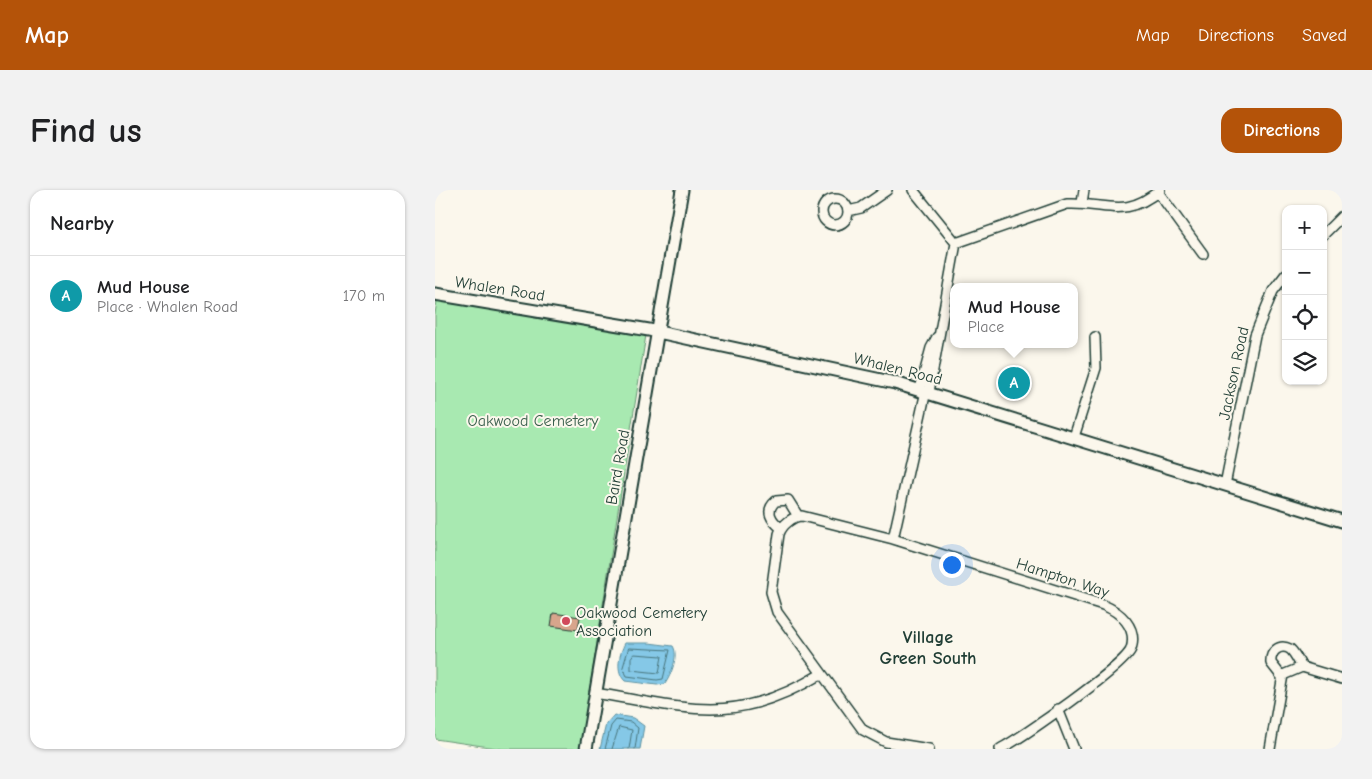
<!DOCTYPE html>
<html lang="en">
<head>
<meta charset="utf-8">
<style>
	:root { --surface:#fff; --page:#f2f2f2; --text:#202124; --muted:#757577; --line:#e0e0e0; --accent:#b45309 }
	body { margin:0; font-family:"Comic Neue",sans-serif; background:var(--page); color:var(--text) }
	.controls { position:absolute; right:15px; top:15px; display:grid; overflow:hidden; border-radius:10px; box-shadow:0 1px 4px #0004 }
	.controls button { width:45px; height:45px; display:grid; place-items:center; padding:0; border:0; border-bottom:1px solid var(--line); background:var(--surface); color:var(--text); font:25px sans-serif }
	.you { position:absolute; left:516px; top:374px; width:18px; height:18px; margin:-12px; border:4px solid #fff; border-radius:50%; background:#1a73e8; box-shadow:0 0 0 8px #1a73e833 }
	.badge { display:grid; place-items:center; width:32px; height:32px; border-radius:50%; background:var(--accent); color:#fff; font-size:16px; font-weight:700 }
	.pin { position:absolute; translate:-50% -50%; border:2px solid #fff; box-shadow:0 1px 5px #0006 }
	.popup { position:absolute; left:515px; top:93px; width:128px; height:65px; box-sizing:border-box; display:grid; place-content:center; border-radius:10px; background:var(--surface); filter:drop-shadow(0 1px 4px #0005); font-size:16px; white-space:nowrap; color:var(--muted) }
	.popup b { font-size:19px; color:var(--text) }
	.popup::after { content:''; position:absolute; left:50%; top:100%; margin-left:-10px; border:10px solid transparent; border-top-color:var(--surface) }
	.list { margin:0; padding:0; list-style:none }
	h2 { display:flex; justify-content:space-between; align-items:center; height:65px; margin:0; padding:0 20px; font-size:21px }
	h2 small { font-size:16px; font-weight:400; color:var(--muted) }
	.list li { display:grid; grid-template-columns:32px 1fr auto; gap:15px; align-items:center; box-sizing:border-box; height:80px; padding:0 20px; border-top:1px solid var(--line) }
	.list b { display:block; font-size:19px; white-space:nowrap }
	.list p { margin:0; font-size:16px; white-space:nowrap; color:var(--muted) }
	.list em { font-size:16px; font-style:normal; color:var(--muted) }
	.icon { flex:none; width:28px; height:28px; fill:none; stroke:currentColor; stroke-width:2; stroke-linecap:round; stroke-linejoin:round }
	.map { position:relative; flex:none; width:907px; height:559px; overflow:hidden; border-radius:15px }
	header { display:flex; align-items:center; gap:30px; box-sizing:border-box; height:70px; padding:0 25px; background:var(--accent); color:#fff }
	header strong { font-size:24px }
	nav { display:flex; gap:28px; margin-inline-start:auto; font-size:18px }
	.intro { display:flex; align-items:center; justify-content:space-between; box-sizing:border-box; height:120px; padding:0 30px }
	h1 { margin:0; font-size:35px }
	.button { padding:12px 22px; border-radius:15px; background:var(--accent); color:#fff; font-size:18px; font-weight:700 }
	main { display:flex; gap:30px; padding:0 30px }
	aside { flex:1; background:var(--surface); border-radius:15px; box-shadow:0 1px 4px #0004 }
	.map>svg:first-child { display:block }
	.green { fill:#a8e9b1; stroke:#649372 }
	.water { fill:#85c8e7; stroke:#5c909f }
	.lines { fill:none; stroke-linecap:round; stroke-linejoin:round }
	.shore { stroke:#48757c; stroke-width:1 }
	.building { fill:#d8a58c; stroke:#1f3d34 }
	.street-casing { stroke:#1f3d34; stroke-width:12 }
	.secondary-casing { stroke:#1f3d34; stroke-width:15 }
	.street { stroke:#fbf7ec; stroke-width:9 }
	.secondary { stroke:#fbf7ec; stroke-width:11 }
	.poi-dot { fill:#d1495b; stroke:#fbf7ec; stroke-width:2 }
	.labels { text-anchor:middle; stroke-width:4; stroke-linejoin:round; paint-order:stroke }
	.street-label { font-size:16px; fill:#1f3d34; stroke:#fbf7ec }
	.park-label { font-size:16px; fill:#3a5f4d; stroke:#fbf7ec }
	.poi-label { font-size:16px; fill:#1f3d34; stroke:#fbf7ec; text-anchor:start }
	.neighbourhood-label { font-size:18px; font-weight:bold; fill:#1f3d34; stroke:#fbf7ec }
</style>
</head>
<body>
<header>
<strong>Map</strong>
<nav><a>Map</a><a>Directions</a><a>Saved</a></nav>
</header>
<div class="intro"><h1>Find us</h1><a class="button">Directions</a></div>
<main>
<aside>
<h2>Nearby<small></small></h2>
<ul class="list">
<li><span class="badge" style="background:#0f9aa8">A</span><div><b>Mud House</b><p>Place · Whalen Road</p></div><em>170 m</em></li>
</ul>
</aside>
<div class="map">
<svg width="907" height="559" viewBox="0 0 907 559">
	<rect width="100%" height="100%" fill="#fbf7ec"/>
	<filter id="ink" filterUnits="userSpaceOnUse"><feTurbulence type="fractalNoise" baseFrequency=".02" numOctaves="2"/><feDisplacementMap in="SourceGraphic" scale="10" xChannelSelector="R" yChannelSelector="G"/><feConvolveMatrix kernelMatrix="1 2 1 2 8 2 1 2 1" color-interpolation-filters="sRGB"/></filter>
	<g filter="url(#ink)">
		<path class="green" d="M2,111l209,34 -66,414h-77l-68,-10v-425z"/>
		<path class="water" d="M190,453h24l24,3c6,10 -2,29 -8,38l-8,1 -32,-4c-10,-10 -6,-26 0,-38z
			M179,525l19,3 11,8 -4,23h-40l6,-25z"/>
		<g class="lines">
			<path class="shore" d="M194,458l41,2 -7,29 -6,1 -30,-4 -4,-8z
				M199,464l28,2 -3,17 -28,-3v-12z
				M170,559l6,-23 5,-6 15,2 7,6 -3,21
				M177,559l7,-22 13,3 -3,19"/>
		</g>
		<path class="building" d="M576,186l9,2 -4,13 -8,-3z
			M179,262l7,1 -1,8 -8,-1z
			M118,423l27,4 -2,13 -27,-4z"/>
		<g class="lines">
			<defs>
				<path id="street" d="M478,0l43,53 -27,149
					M723,2l45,62
					M387 22a13 13 0 1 1 26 0a13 13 0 1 1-26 0Z
					M647,13l2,-13
					M413,21l13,-3 26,-18
					M888,45l19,-19
					M521,53l111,-39c41,-2 56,16 93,-14
					M485,199l11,-41 6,-11
					M639,247l22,-69 -1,-31
					M790,295l30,-150 18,-44 13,-17
					M346,338c-9,-7 -17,-17 -5,-27l12,-1 10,16
					M458,349l33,-148
					M847,487l-11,-14c-1,-11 8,-20 19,-14 5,4 8,12 12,18
					M160,503c93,15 139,34 226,-19
					M623,519l16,40
					M494,559l-43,-7 -23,-12 -86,-118 -6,-20 8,-58c3,-9 14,-18 23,-18l91,23 210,66c17,7 35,22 28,44 -6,17 -111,90 -131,100
					M835,559l13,-74 19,-8 40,12"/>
				<path id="secondary" d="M0,104l214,36 246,53 447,138
					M151,559l96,-559"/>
			</defs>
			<use href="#street" class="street-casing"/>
			<use href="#secondary" class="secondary-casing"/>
			<use href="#street" class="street"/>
			<use href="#secondary" class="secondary"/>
		</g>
	</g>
	<circle class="poi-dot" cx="131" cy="431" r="5"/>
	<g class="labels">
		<g class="street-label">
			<text transform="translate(65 98) rotate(9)" y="6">Whalen Road</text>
			<text transform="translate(463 178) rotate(14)" y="6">Whalen Road</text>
			<text transform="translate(798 183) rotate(-78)" y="6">Jackson Road</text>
			<text transform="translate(182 277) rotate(-80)" y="6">Baird Road</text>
			<text transform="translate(628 387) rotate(18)" y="6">Hampton Way</text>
		</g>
		<g class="park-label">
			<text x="98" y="236">Oakwood Cemetery</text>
		</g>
		<g class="poi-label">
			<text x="141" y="428">Oakwood Cemetery<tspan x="141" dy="18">Association</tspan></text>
		</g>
		<g class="neighbourhood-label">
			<text x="493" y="453">Village<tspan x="493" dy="21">Green South</tspan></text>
		</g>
	</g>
</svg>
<div class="controls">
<button>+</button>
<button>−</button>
<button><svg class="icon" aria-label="locate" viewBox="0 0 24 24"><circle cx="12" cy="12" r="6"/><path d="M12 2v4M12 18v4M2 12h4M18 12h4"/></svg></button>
<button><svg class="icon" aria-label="layers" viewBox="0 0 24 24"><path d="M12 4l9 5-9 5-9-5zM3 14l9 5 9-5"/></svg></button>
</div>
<div class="you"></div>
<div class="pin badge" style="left:579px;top:193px;background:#0f9aa8">A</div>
<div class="popup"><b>Mud House</b>Place</div>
</div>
</main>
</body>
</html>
